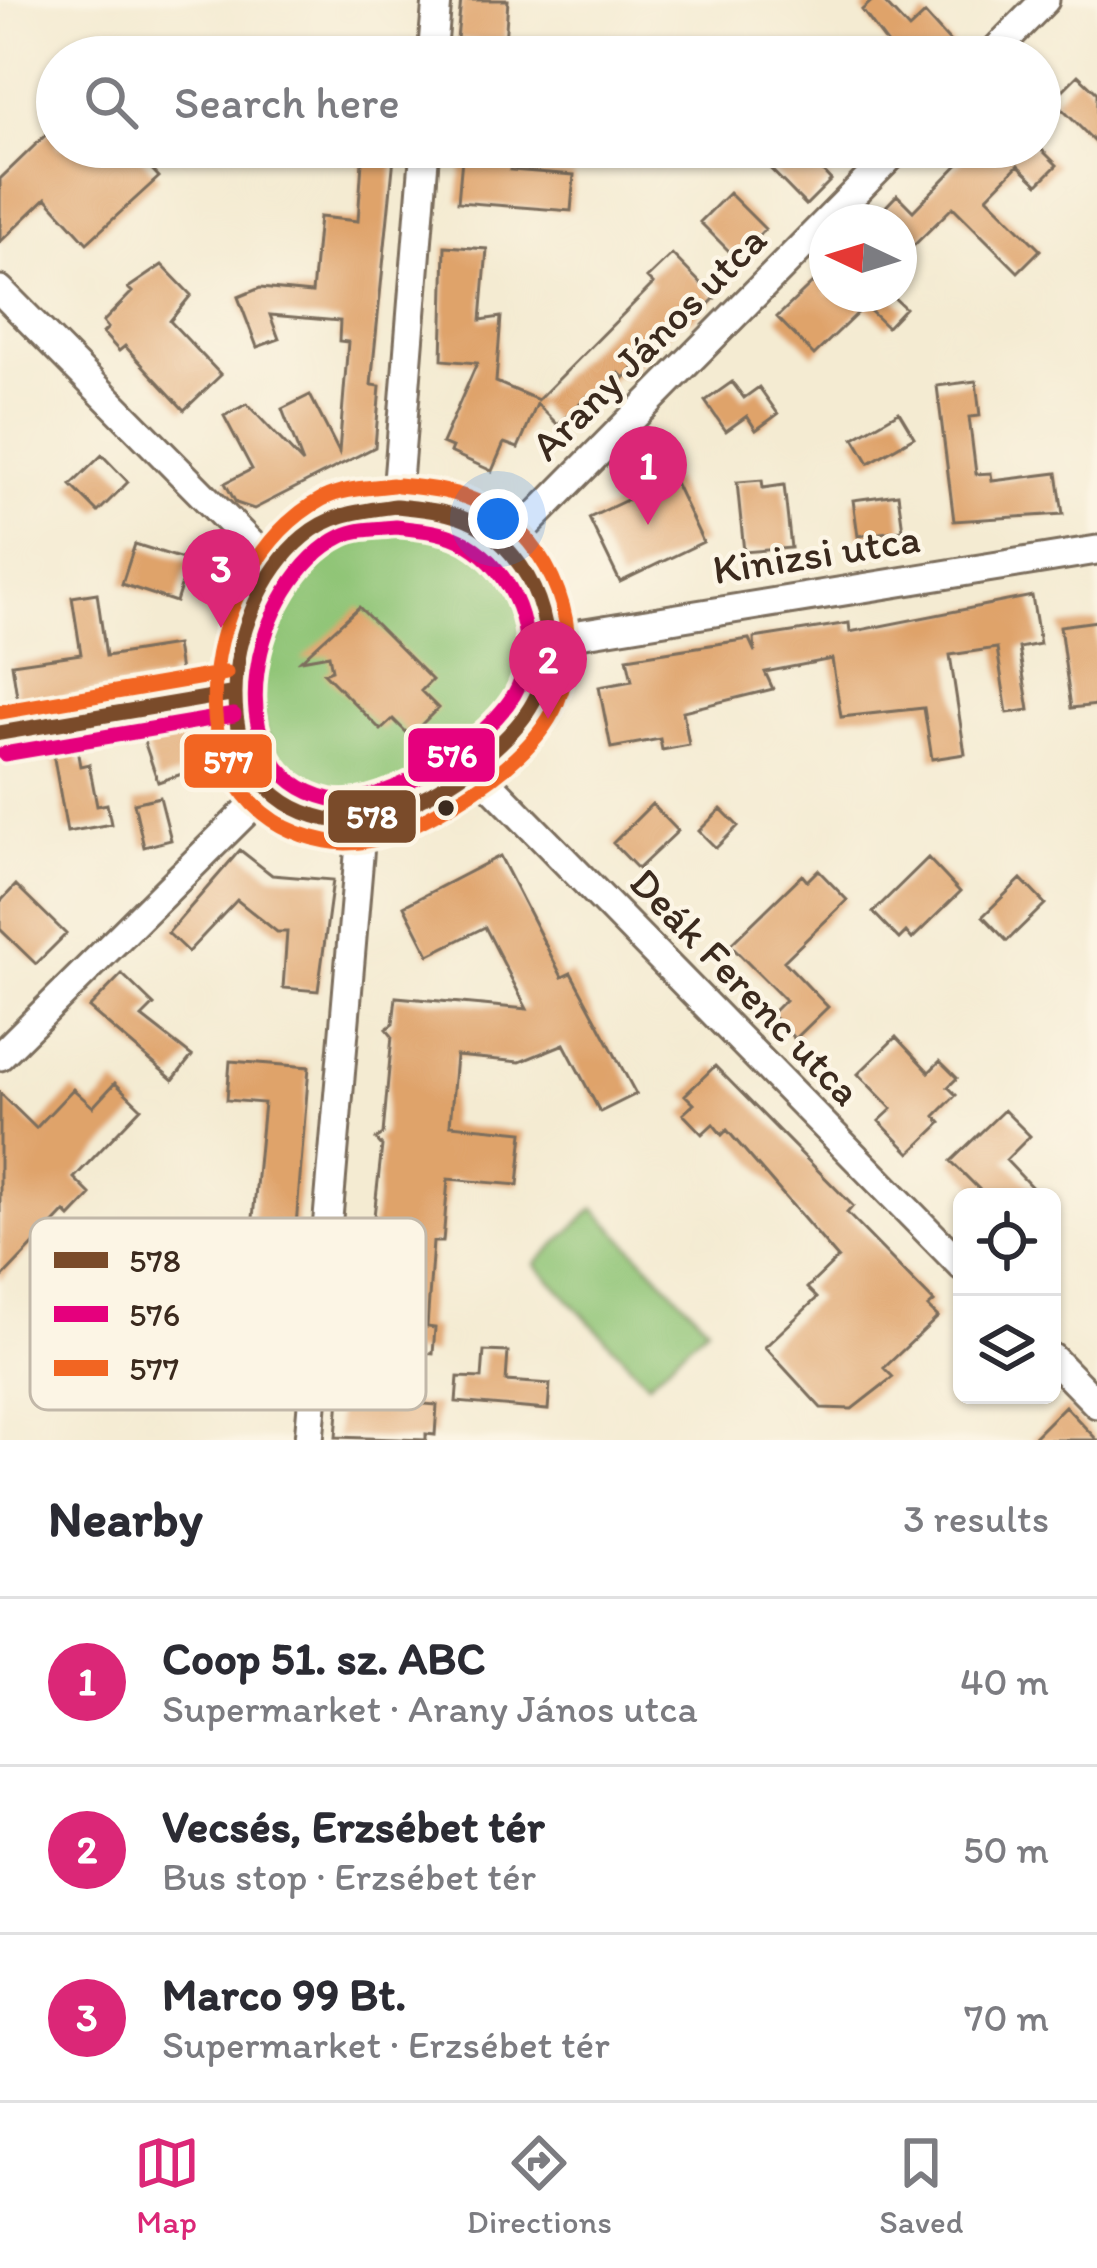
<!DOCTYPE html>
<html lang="en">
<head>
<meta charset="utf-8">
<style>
	:root { --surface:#fff; --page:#f7f7f7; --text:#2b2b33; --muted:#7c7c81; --line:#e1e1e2; --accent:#db2777 }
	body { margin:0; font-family:Itim,sans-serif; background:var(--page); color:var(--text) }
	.controls { position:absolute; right:36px; bottom:36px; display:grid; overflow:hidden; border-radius:18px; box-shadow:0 3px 9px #0004 }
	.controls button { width:108px; height:108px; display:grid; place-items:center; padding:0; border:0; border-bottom:3px solid var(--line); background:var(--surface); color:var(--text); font:60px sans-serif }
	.compass { position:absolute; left:809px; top:204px; width:108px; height:108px; border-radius:50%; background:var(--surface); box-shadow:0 3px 9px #0004; rotate:274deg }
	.you { position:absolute; left:498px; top:519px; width:42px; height:42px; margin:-30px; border:9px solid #fff; border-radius:50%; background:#1a73e8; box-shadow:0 0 0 18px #1a73e833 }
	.badge { display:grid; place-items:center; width:78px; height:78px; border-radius:50%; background:var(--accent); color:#fff; font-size:39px; font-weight:700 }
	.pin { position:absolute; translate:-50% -99px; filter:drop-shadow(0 3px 6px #0008) }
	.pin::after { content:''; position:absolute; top:63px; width:42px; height:36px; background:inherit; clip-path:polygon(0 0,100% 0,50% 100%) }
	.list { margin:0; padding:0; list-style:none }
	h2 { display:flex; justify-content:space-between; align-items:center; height:156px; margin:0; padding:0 48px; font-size:51px }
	h2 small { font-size:39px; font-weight:400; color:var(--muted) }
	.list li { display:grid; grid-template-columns:78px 1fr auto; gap:36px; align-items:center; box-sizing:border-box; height:168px; padding:0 48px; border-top:3px solid var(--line) }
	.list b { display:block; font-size:45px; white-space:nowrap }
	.list p { margin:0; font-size:39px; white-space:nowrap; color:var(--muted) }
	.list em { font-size:39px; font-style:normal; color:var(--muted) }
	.icon { flex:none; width:66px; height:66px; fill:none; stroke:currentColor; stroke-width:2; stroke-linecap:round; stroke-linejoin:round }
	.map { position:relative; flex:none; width:1097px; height:1440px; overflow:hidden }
	.search { position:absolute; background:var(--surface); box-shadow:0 3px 9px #0004; left:36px; right:36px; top:36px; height:132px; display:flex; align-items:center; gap:30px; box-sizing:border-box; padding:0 42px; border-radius:66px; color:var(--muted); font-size:45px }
	.sheet { height:660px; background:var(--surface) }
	nav { display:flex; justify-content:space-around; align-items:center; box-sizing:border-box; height:168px; border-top:3px solid var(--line); background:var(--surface); font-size:33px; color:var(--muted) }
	nav a { display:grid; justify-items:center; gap:6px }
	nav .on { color:var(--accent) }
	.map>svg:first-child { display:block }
	.green { fill:#8fc476; stroke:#65774a; stroke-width:3 }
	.building { fill:#dfa36a }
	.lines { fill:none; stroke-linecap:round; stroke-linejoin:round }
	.street-casing { stroke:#7c6e5d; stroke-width:33 }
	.street { stroke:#fff; stroke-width:27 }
	.bus-1-casing { stroke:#fcf5e5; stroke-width:24 }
	.bus-2-casing { stroke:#fcf5e5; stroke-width:24 }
	.bus-3-casing { stroke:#fcf5e5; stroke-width:24 }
	.bus-1 { stroke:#7a4b2a; stroke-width:15 }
	.bus-2 { stroke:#e5007d; stroke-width:15 }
	.bus-3 { stroke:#f26522; stroke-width:15 }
	.bus-dot { fill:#3b2a1e; stroke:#fcf5e5; stroke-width:4.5 }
	.labels { text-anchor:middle; stroke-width:9; stroke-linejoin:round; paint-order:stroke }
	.street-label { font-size:42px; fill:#3b2a1e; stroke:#fcf5e5 }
	.key { fill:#fcf5e5; stroke:#c2b8a9; stroke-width:3 }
	.key-label { font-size:33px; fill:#3b2a1e }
	.line-badge { stroke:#fcf5e5; stroke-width:4.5 }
	.badge-label { font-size:33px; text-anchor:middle; font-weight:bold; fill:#fff }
</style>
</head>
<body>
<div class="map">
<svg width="1097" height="1440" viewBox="0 0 1097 1440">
	<rect width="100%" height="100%" fill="#fcf5e5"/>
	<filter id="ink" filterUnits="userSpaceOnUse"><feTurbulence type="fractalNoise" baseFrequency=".00833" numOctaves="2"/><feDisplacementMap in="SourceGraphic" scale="24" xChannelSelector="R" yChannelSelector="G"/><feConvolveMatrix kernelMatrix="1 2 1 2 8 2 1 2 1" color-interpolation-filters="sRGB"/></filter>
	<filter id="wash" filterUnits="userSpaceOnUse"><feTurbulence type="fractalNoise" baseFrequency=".004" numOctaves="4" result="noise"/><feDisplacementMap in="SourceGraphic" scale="48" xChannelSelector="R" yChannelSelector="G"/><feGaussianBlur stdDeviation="2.7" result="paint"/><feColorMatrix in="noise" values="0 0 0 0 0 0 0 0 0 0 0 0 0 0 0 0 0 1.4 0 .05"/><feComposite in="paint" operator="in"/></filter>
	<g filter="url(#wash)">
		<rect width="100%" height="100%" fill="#f4ebd2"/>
		<path class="green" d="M409,517c24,6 56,12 76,29 36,30 57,88 36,132 -17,37 -59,67 -92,88 -27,18 -49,35 -82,36 -26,1 -46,-16 -61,-34 -18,-21 -26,-47 -28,-75 -5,-96 60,-158 151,-176z
			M594,1208l113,118 -59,57 -113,-119z"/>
		<g id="blocks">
			<path class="building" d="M461,0h47l-3,43 -48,-4z
				M873,0h9l27,29 16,-15 28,31 -12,12h-64l12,-11 -27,-36z
				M1078,75l19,18v51l-44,-44z
				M57,124v23h74l28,30 -72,66 -41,-45 -46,44v-63z
				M363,147h32l-24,238 9,1 -5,61 -121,62 -18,-6 -11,-20 27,-14 -28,-53 23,-12 56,59 -21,-54 28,-14 29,57 9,-110 -9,-1 1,-20 -70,-6 9,24 -22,8 -19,-50 22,-9 52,5 7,-76 39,4z
				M749,147h32l22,22 9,-9 19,20 -25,25z
				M975,147h64l18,18 -19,19 -20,-19 -31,32 53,53 -22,22 -65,-65 -54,53v-38h-28l26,-27 16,16z
				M462,158l49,4 -1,8 64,5 -3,36 -113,-9z
				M729,193l36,36 -29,29 -36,-36z
				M445,246l42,3 -6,71 20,-3 -5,65 42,18 115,-116 -6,-6 25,-24 43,44 -24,24 -6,-6 -61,62 -5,-5 -24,25 -4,-5 -33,32 -21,-21 -19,44 -14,-5 -12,28 -42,-19 2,-5 -10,-4 35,-80 -35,-3z
				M162,265l29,30 -21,26 51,54 -37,35 -59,-64 -6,5 -16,-18 5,-5 -5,-6 29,-30 -4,-4z
				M827,269v25h63l15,14 -18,19 -22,-21 -51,49 -37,-38z
				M976,381l4,35 -11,1 7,57 15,-1 1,8 65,-8 6,41 -109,7 -17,-135z
				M732,382l12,16 15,-11 19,27 -22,16 -9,-14 -21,15 -21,-30z
				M899,412l15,25 -45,26 -15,-25z
				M102,455l26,27 -30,30 -27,-27z
				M673,478l30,64 -83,40 -31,-64z
				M762,480l1,8 21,-3 7,63 -47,4 -7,-70z
				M898,494l5,36 -45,6 -5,-36z
				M135,544l54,17 -13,41 -54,-18z
				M97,593l9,63 70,-11 4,27 -12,2 1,5 -151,24 -6,-39 69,-10 -9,-57z
				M1032,596l8,48 -21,4 10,62 -22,3 -10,-65 -47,7 15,99 -33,5 -8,-51 -83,9 -9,-58 -67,13 8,17 -90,22 6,34 -27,5 -2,-11 -49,9 -12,-61 33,-6 -5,-23 122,-19 6,13 -1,-14 95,-15 1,9z
				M359,607l73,73 -11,11 17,17 -28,28 -17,-17 -12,11 -57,-57 8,-3 -3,-15 -28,5z
				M1097,621v84l-26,3 -11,-82z
				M181,722l16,47 -39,13 -16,-47z
				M77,749l3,17 9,-2 8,42 10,-2 4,20 -44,8 -14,-79z
				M160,797l11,43 -27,7 -10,-44z
				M652,804l26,27 -40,38 -25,-26z
				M721,809l17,17 -22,22 -17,-17z
				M240,850l32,25 61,5 -15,111 -35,-3 4,-56h-10l-40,-32 -49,52 -20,-19z
				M500,856l62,121 9,-4 65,121 -36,18 -36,-68 -44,18 -64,-6 -6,69 73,7 -5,53 -70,-6 -5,63h-10l-6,85 8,1 -2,26 -74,-6 23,-202 -6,-7 7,-5 9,-98 -6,-7 7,-5 3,-27 131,12 -42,-82 -56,28 -25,-49z
				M928,858l32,34 -48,47 -6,-7 -7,7 -26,-27z
				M818,870l29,30 -63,61 44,46 -33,32 -24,-25 14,-14 -55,-55 72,-70 5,6z
				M1021,879l24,25 -38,37 -24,-25z
				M16,885l50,49 -30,30 -36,-35v-27z
				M122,974l32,31 -12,12 50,39 -19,24 -84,-72z
				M896,1037l33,35 11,-11 17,17 -9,9 8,8 -21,21 6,7 -31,30 -31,-32 13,-12 -34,-35z
				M230,1061l79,6 -22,269 -45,-3 22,-230 -37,-3z
				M715,1066l138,140 -6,7 87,89 -6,5 10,10 -54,51 9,9 -41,32 -31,-1 -56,-61 52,-49 -10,-10 31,-30 -111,-128 -5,5 -9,-11 -11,10 -19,-20 11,-10 -9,-9z
				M115,1083l26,25 -67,70 17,17 -21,22 -5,-5 -65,68v-187l36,35 37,-39 20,18z
				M1004,1110l26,26 -24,24 35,37h-54l-36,-36z
				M484,1351l24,1 -2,29 44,3 -2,26 -92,-8 2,-25 24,1z
				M339,1397l98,8 -2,30 -9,-1v6l-90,-3z
				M1065,1406l32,34h-66z"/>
		</g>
	</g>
	<g filter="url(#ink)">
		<use href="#blocks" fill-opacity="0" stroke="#7c6e5d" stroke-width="3"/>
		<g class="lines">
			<defs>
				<path id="street" d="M432,57l5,-57
					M989,57l56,-57
					M0,290l276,279
					M396,506c17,2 37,3 54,8 73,20 119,112 87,182 -23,49 -122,115 -175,125 -30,5 -61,-7 -85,-24 -86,-62 -31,-243 56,-280 17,-8 44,-8 63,-11z
					M396,506l29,-359
					M507,545l393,-398
					M548,639l549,-89
					M0,733l230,-39
					M471,765l491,501
					M0,1056l268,-266
					M1052,1358l45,46
					M309,1440l53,-619"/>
			</defs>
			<use href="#street" class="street-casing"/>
			<use href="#street" class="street"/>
			<defs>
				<path id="bus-1" d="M396,506c27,3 55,5 79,18 58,31 90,113 61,173 -27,58 -145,137 -210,122 -131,-28 -104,-214 -23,-282 28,-24 58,-26 93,-31z
					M0,733l230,-39"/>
				<path id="bus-2" d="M396,527c25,3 49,4 71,17 46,27 74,92 51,143 -22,49 -134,124 -188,112 -123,-29 -76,-220 12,-263 16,-8 37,-7 54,-9z
					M4,754l230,-39"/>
				<path id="bus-3" d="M393,485c-23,3 -50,3 -71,14 -121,65 -166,310 4,342 40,8 78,-10 112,-29 44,-24 99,-62 119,-109 30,-71 -4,-160 -71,-197 -27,-15 -57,-18 -88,-21
					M0,712l226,-39"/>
			</defs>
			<use href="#bus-1" class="bus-1-casing"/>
			<use href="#bus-2" class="bus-2-casing"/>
			<use href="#bus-3" class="bus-3-casing"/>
			<use href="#bus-1" class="bus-1"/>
			<use href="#bus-2" class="bus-2"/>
			<use href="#bus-3" class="bus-3"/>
		</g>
	</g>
	<circle class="bus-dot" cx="446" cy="808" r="10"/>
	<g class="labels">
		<g class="street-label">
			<text transform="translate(648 342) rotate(-45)" y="15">Arany János utca</text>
			<text transform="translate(816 553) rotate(-9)" y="15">Kinizsi utca</text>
			<text transform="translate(746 986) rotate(46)" y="15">Deák Ferenc utca</text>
		</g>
	</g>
	<rect x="30" y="1218" width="396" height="192" rx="18" class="key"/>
	<rect x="54" y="1252" width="54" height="16" fill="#7a4b2a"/>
	<rect x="54" y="1306" width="54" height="16" fill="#e5007d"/>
	<rect x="54" y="1360" width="54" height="16" fill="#f26522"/>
	<g class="key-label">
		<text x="129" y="1272">578</text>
		<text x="129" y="1326">576</text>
		<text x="129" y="1380">577</text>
	</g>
	<g class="line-badge">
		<rect x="406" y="726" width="91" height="58" rx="12" fill="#e5007d"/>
		<rect x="182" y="732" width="92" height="58" rx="12" fill="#f26522"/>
		<rect x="326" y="788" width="92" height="57" rx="12" fill="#7a4b2a"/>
	</g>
	<g class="badge-label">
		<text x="452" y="767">576</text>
		<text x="228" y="773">577</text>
		<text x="372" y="828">578</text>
	</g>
</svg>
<div class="controls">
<button><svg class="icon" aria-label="locate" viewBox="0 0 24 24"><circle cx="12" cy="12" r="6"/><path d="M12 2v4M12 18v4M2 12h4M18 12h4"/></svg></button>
<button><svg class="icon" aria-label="layers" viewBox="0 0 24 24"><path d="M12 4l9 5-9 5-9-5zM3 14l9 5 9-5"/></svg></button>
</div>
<svg class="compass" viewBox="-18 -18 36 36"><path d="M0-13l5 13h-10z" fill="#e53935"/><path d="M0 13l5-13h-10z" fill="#7c7c81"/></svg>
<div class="you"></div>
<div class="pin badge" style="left:648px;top:525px">1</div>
<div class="pin badge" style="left:548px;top:719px">2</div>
<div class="pin badge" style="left:221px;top:628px">3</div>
<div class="search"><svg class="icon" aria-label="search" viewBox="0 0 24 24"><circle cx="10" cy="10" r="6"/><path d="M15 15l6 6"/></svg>Search here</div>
</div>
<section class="sheet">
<h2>Nearby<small>3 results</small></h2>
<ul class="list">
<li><span class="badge">1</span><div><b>Coop 51. sz. ABC</b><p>Supermarket · Arany János utca</p></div><em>40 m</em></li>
<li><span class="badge">2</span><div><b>Vecsés, Erzsébet tér</b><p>Bus stop · Erzsébet tér</p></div><em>50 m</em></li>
<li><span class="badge">3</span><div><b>Marco 99 Bt.</b><p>Supermarket · Erzsébet tér</p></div><em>70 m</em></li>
</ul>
</section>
<nav>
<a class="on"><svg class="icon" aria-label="map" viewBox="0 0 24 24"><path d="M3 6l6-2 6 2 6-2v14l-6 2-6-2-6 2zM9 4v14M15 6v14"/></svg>Map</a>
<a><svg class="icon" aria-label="directions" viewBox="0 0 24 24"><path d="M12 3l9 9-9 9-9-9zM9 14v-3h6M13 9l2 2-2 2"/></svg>Directions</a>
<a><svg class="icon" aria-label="saved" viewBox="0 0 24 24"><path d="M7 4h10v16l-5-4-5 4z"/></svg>Saved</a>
</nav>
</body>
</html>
